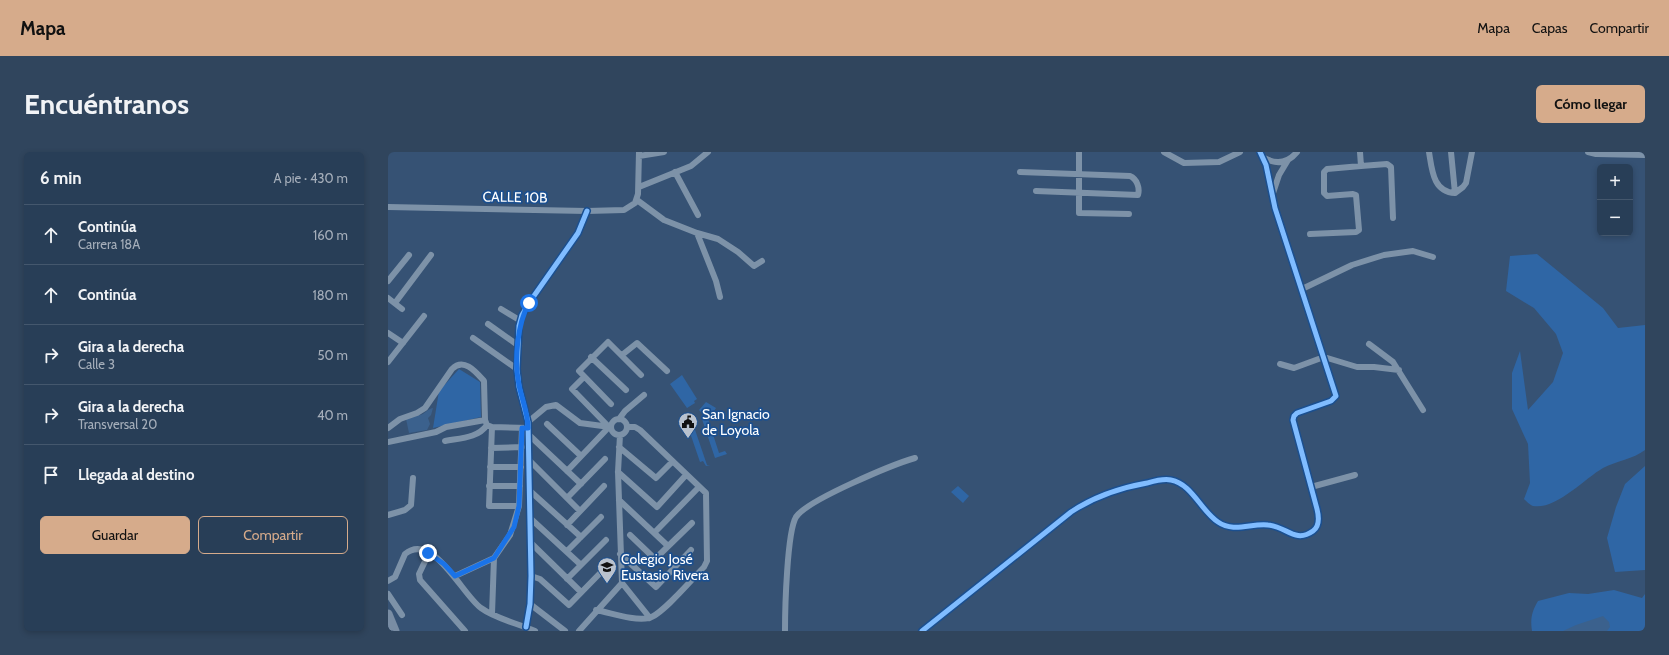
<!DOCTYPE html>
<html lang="es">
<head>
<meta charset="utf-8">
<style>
	:root { --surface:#283e57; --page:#30455d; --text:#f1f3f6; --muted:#a5aeba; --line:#44576d; --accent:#d6ab8b }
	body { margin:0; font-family:Cabin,sans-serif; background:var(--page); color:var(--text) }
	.controls { position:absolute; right:12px; top:12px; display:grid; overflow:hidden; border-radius:6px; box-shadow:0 2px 6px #0003 }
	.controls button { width:36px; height:36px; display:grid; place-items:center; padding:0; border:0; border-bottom:1px solid var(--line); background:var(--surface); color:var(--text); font:20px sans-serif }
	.stop { position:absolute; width:12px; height:12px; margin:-9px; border:3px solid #1a73e8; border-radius:50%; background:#fff }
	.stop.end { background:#1a73e8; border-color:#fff; box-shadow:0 1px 4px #0008 }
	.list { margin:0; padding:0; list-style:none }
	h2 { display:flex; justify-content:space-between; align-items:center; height:52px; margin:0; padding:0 16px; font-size:17px }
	h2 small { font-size:13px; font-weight:400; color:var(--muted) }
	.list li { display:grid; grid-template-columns:26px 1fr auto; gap:12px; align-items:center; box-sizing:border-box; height:60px; padding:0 16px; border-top:1px solid var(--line) }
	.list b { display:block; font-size:15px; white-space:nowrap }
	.list p { margin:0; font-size:13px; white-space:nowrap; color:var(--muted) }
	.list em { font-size:13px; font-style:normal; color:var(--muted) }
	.actions { display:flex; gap:8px; padding:12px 16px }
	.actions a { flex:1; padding:9px 0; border:1px solid var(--accent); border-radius:6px; text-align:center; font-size:14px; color:var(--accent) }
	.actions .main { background:var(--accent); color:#111 }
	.icon { flex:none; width:22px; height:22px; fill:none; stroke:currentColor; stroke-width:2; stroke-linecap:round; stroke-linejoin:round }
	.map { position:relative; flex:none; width:1257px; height:479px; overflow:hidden; border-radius:6px }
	header { display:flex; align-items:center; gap:24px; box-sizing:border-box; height:56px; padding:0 20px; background:var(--accent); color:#111 }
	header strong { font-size:19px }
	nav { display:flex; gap:22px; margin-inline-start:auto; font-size:14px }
	.intro { display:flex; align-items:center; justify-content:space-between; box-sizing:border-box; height:96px; padding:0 24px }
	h1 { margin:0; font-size:28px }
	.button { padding:10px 18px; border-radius:6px; background:var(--accent); color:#111; font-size:14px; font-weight:700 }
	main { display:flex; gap:24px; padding:0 24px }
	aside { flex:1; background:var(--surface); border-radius:6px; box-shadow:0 2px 6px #0003 }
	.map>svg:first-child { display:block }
	.green { fill:#2f66a5 }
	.water { fill:#3b618d }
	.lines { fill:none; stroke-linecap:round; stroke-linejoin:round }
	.minor { stroke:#7d92a8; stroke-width:6 }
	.tertiary { stroke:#7d92a8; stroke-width:8 }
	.secondary { stroke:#798da4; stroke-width:9 }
	.cycleway-casing { stroke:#1b4f8f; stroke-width:8 }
	.cycleway { stroke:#80bcff; stroke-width:5 }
	.route { stroke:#1a73e8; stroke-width:5 }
	.labels { text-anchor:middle; stroke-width:3.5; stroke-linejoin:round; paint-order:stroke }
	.street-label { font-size:14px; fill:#fff; stroke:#1b4f8f }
	.poi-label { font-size:14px; fill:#fff; stroke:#1b4f8f; text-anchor:start }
</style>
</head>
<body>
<header>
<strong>Mapa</strong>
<nav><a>Mapa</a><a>Capas</a><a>Compartir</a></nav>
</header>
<div class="intro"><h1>Encuéntranos</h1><a class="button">Cómo llegar</a></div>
<main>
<aside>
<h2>6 min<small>A pie · 430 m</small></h2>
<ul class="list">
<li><svg class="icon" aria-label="ahead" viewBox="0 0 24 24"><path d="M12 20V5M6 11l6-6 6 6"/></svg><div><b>Continúa</b><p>Carrera 18A</p></div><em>160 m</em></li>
<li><svg class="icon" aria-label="ahead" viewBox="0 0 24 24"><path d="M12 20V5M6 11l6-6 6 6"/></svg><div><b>Continúa</b></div><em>180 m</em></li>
<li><svg class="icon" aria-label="right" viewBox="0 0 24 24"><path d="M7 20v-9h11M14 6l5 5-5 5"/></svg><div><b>Gira a la derecha</b><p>Calle 3</p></div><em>50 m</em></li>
<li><svg class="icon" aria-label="right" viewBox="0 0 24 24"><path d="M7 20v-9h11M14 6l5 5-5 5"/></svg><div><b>Gira a la derecha</b><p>Transversal 20</p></div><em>40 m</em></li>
<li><svg class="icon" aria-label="arrive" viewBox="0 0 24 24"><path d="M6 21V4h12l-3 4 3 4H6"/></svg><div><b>Llegada al destino</b></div></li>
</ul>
<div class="actions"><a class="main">Guardar</a><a>Compartir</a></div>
</aside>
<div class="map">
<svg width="1257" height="479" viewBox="0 0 1257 479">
	<rect width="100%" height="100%" fill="#365274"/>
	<path class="green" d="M1149,102l66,54 15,20 27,-3v125c-12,9 -28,11 -42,18 -19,11 -47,42 -70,38 -3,-1 -7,-5 -9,-7l6,-16 -2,-39 -16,-35v-36l8,-22 8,59 25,-28 10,-29 -7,-19 -22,-26 -28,-17 4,-35z
		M71,217l21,13 1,35 -48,11 6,-37z
		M294,223l15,24 -3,2 1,2 -8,5 -17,-24z
		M318,250l10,6 -2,3 -11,3 -4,-4z
		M303,261v5l16,47h3l-4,1 -3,-5 -3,1 -12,-35 -1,1 -4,-9z
		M321,261l-1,6 11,34 6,-2 2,3 -12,4 -14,-42z
		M1257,314v104l-30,2 -8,-34 9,-31 9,-23z
		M570,334l11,10 -6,7 -12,-11z
		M1226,438l28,8 3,-4v37h-113c-2,-12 0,-20 6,-30l31,-8 19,1z"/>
	<path class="water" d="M45,256l-2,7 -3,3 2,6 -3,6 -18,3 -3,-14c5,-3 8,-3 14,-4 5,-1 7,-6 13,-7z
		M1215,464l6,6 1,5 -3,4h-44l13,-6z"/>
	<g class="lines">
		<path class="minor" d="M691,0v61l50,1
			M776,0l20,11 35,-1 21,-10
			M1041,0c3,18 4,40 26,41l8,-6 3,-4 6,-31
			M1063,0l4,41
			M1200,0l8,2 49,1
			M251,4l25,-4
			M876,6c13,7 24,5 33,-6
			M973,14l26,-2 4,3 2,51
			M287,20l23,43
			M632,20l110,4c7,3 10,12 8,19l-102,-4
			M251,35l52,-21 17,-14
			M885,41l6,-18 9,-15
			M249,48l27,20 33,13 21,6 20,13 16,14 8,-5
			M0,55l199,4 37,-1 11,-7 3,-9 1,-42
			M309,81l19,48 4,16
			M922,82l46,-2 3,-2 -3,-35 -3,-1 -26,2 -3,-3v-21l3,-3 34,-3 -1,-14
			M0,129l21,-26
			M914,137l50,-24 32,-10 29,-4 20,6
			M0,146l14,11
			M7,151l36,-48
			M113,157l20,12
			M100,172l31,22
			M0,181l15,10
			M85,186l44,31
			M981,192l24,18 30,48
			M234,203l15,-12 30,28
			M203,205l35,33
			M0,210l36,-46
			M892,212l14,4 30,-11 33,10h17l25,3
			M223,252l-32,-33 29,-29 33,33
			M231,267l6,-8 19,-16
			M223 275a8 8 0 1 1 16 0a8 8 0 1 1-16 0Z
			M140,270l18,-15 10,-2 24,18 30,4
			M159,272l34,32
			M104,275l-3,79h30
			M0,276l12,-9 17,-6 8,-5 27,-39c12,-12 24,3 32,12l1,39 2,5 5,2 36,1
			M140,282l53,50
			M232,283l-2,37 4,111 28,35
			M57,289c16,-3 33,-3 42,-16
			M0,290l48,-10 10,-5 39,-7
			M231,295l37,31 16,-16
			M103,296l31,-1
			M141,308l51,51
			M102,315h31
			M179,319l42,-44 -37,-38 12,-12
			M230,320l39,35 29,-32
			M101,334h31
			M923,335l44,-12
			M141,338l52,47
			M179,346l38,-39
			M231,348l49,46
			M0,363l17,-5 6,-5 2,-27
			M142,366l51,47
			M179,373l37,-39
			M267,380l44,-45
			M242,383l25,24 37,-36
			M143,391l50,49
			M179,399l34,-34
			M41,401l-10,21 1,6 45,51
			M232,402l36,33 35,-37
			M67,424l39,-18
			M143,424l9,3 29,26 40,-41
			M179,427l39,-39
			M0,429l7,-4 10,-23c28,-23 58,42 76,54 15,11 36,15 54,23
			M0,442l14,21
			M142,452l35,27
			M208,458c16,3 37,11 53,8 13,-3 44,-40 55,-51l3,-6 -1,-68 -66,-63 -5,-3h-8
			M104,462l2,-56 16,-23 9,-29 3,-78
			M138,475l4,-23 1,-28 -3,-154 -9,-35 -2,-18 2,-43 3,-11 7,-12 49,-70 9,-22
			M191,479l43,-48
			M397,479c0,-22 2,-99 11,-114 11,-17 98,-53 119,-59
			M534,479l149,-119c24,-16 48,-24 76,-29 7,-2 17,-5 24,-3 21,4 30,31 47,42 16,11 33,1 50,3 18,1 27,19 45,6 7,-5 6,-14 4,-22l-24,-89 1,-4 3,-3 34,-12 5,-5 -61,-188 -9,-43 -6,-13"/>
		<path class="tertiary" d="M0,478v1"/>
		<path class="secondary" d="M0,462l7,17"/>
		<defs>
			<path id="cycleway" d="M138,475l4,-23 1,-28 -3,-154 -9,-35 -2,-18 2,-43 3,-11 7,-12 49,-70 9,-22
				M534,479l149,-119c24,-16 48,-24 76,-29 7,-2 17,-5 24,-3 21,4 30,31 47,42 16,11 33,1 50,3 18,1 27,19 45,6 7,-5 6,-14 4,-22l-24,-89 1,-4 3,-3 34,-12 5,-5 -61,-188 -9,-43 -6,-13"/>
		</defs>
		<use href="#cycleway" class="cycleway-casing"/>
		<use href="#cycleway" class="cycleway"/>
	</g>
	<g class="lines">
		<path class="route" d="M40,401l16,11 11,12 39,-18 20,-31 5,-21 3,-78h6c0,-15 -6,-28 -9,-43 -5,-23 -2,-61 10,-82"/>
	</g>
	<defs>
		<symbol id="civic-pin" viewBox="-11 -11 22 30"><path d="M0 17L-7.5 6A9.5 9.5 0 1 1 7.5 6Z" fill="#b9c2ce" stroke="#1b4f8f"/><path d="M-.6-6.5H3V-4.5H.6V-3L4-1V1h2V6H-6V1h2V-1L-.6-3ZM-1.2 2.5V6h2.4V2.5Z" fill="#111"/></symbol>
		<symbol id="school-pin" viewBox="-11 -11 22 30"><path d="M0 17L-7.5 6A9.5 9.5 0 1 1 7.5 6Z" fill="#b9c2ce" stroke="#1b4f8f"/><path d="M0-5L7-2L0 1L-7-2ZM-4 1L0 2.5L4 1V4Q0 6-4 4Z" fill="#111"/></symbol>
	</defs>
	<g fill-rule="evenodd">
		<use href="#civic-pin" x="289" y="259" width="22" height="30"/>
		<use href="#school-pin" x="208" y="404" width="22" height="30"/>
	</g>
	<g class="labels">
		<g class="street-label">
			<text transform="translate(127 45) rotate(1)" y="5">CALLE 10B</text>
		</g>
		<g class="poi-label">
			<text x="314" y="267">San Ignacio<tspan x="314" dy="16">de Loyola</tspan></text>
			<text x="233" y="412">Colegio José<tspan x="233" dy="16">Eustasio Rivera</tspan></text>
		</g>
	</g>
</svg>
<div class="controls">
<button>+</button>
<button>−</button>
</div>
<div class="stop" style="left:141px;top:151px"></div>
<div class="stop end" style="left:40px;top:401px"></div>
</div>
</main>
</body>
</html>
